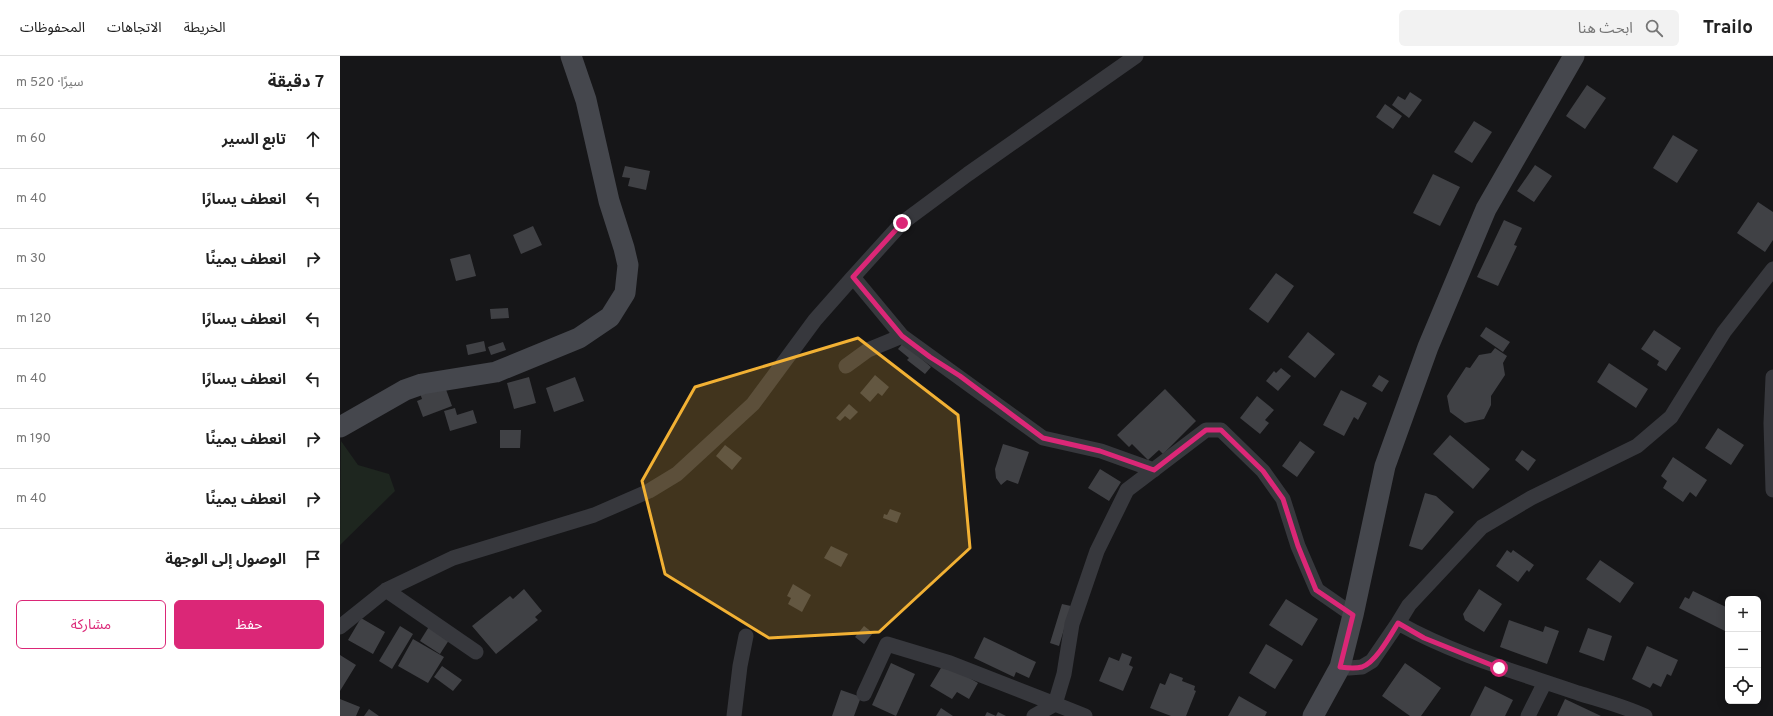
<!DOCTYPE html>
<html lang="ar">
<head>
<meta charset="utf-8">
<style>
	:root { --surface:#fff; --page:#f2f2f2; --text:#222; --muted:#767676; --line:#e0e0e0; --accent:#db2777 }
	body { margin:0; font-family:Overpass,"Noto Sans Arabic",sans-serif; background:var(--page); color:var(--text); direction:rtl }
	.controls { position:absolute; right:12px; bottom:12px; display:grid; overflow:hidden; border-radius:6px; box-shadow:0 2px 10px #0003 }
	.controls button { width:36px; height:36px; display:grid; place-items:center; padding:0; border:0; border-bottom:1px solid var(--line); background:var(--surface); color:var(--text); font:20px sans-serif }
	.stop { position:absolute; width:12px; height:12px; margin:-9px; border:3px solid #db2777; border-radius:50%; background:#fff }
	.stop.end { background:#db2777; border-color:#fff; box-shadow:0 1px 4px #0008 }
	.list { margin:0; padding:0; list-style:none }
	h2 { display:flex; justify-content:space-between; align-items:center; height:52px; margin:0; padding:0 16px; font-size:17px }
	h2 small { font-size:13px; font-weight:400; color:var(--muted) }
	.list li { display:grid; grid-template-columns:26px 1fr auto; gap:12px; align-items:center; box-sizing:border-box; height:60px; padding:0 16px; border-top:1px solid var(--line) }
	.list b { display:block; font-size:15px; white-space:nowrap }
	.list em { font-size:13px; font-style:normal; color:var(--muted) }
	.actions { display:flex; gap:8px; padding:12px 16px }
	.actions a { flex:1; padding:9px 0; border:1px solid var(--accent); border-radius:6px; text-align:center; font-size:14px; color:var(--accent) }
	.actions .main { background:var(--accent); color:#fff }
	.icon { flex:none; width:22px; height:22px; fill:none; stroke:currentColor; stroke-width:2; stroke-linecap:round; stroke-linejoin:round }
	.map { position:relative; flex:none; width:1433px; height:660px; overflow:hidden; direction:ltr }
	header { display:flex; align-items:center; gap:24px; box-sizing:border-box; height:56px; padding:0 20px; background:var(--surface); border-bottom:1px solid var(--line) }
	header strong { font-size:19px }
	nav { display:flex; gap:22px; margin-inline-start:auto; font-size:14px }
	.search { width:280px; height:36px; background:var(--page); display:flex; align-items:center; gap:10px; box-sizing:border-box; padding:0 14px; border-radius:6px; color:var(--muted); font-size:15px }
	main { display:flex }
	aside { flex:1; background:var(--surface) }
	.map>svg:first-child { display:block }
	.green { fill:#1e261f }
	.building { fill:#404145 }
	.lines { fill:none; stroke-linecap:round; stroke-linejoin:round }
	.street { stroke:#37383d; stroke-width:15 }
	.secondary { stroke:#45474d; stroke-width:21 }
	.route { stroke:#db2777; stroke-width:5 }
	.marked { fill:#f2b134; fill-opacity:0.2; stroke:#f2b134; stroke-width:3; stroke-linejoin:round }
</style>
</head>
<body>
<header>
<strong>Trailo</strong>
<div class="search"><svg class="icon" aria-label="search" viewBox="0 0 24 24"><circle cx="10" cy="10" r="6"/><path d="M15 15l6 6"/></svg>ابحث هنا</div>
<nav><a>الخريطة</a><a>الاتجاهات</a><a>المحفوظات</a></nav>
</header>
<main>
<div class="map">
<svg width="1433" height="660" viewBox="0 0 1433 660">
	<rect width="100%" height="100%" fill="#161618"/>
	<path class="green" d="M1,385l17,24 31,9 6,17 -55,54z"/>
	<path class="building" d="M1247,29l19,13 -21,31 -19,-13z
		M1070,36l12,8 -13,18 -17,-13 6,-9 7,4z
		M1045,48l17,12 -9,13 -17,-12z
		M1134,65l18,11 -20,31 -18,-11z
		M1333,79l25,15 -21,33 -24,-15z
		M1195,109l17,11 -18,26 -17,-11z
		M285,110l25,5 -4,19 -18,-4 2,-8 -8,-1z
		M1093,118l27,13 -20,39 -27,-13z
		M1418,146l15,10v28l-8,12 -28,-19z
		M1164,164l18,8 -8,17 3,1 -19,40 -21,-9z
		M193,170l9,19 -21,9 -8,-19z
		M130,198l6,22 -20,5 -6,-22z
		M936,217l18,13 -26,37 -19,-14z
		M168,252l1,10 -18,1 -1,-10z
		M1146,271l24,15 -7,10 -23,-16z
		M1314,274l27,18 -15,23 -9,-6 2,-4 -18,-12z
		M968,276l27,22 -20,24 -27,-21z
		M144,285l2,10 -18,4 -2,-10z
		M163,286l3,8 -15,5 -3,-8z
		M563,287l28,24 -6,7 -18,-14 2,-2 -11,-9z
		M1155,292l12,8 -4,7 2,12 -14,21v9l-7,14 -19,4 -15,-11 -3,-16 19,-29 4,1 9,-13 12,-2z
		M1269,307l39,26 -12,19 -39,-26z
		M941,312l10,8 -13,15 -12,-10 8,-10 2,2z
		M535,319l14,12 -7,9 -4,-3 -8,9 -10,-9z
		M1039,319l10,6 -7,11 -10,-6z
		M189,321l7,26 -22,6 -7,-26z
		M235,321l9,24 -30,11 -8,-24z
		M104,328l8,22 -29,11 -6,-16 5,-2 -2,-6z
		M825,333l31,32 -33,33 -4,-4 -11,10 -16,-16 -3,3 -12,-12z
		M1001,334l26,13 -9,17 -4,-3 -10,19 -21,-11z
		M917,340l17,14 -9,10 4,3 -9,11 -20,-16z
		M509,348l9,8 -8,8 -5,-4 -5,5 -4,-3z
		M115,352l2,7 16,-5 4,13 -27,8 -6,-20z
		M1378,372l26,17 -13,20 -26,-17z
		M160,374h21l-1,18h-20z
		M1110,379l40,34 -17,20 -40,-35z
		M960,385l15,11 -18,25 -15,-11z
		M663,388l26,8 -11,32 -11,-4 -6,5 -5,-7 -1,-9z
		M385,389l17,13 -10,12 -16,-14z
		M1182,394l14,10 -8,11 -13,-11z
		M1333,401l34,23 -11,17 -6,-5 -7,10 -20,-14 4,-7 -6,-5z
		M760,413l21,13 -12,19 -21,-13z
		M1085,437l11,3 18,16 -32,38 -13,-4z
		M550,453l11,4 -4,10 -14,-5 1,-4 3,1z
		M491,490l17,8 -7,13 -17,-9z
		M1167,494l4,3 2,-3 21,15 -5,7 -2,-2 -9,12 -22,-16z
		M1260,504l34,23 -14,20 -34,-24z
		M453,528l18,11 -9,17 -14,-8 3,-6 -4,-2z
		M184,533l18,22 -7,6 3,3 -42,34 -24,-28 38,-30 3,3z
		M1139,533l23,15 -18,28 -19,-12 -2,-6z
		M1353,535l35,17v18l-3,5 -46,-23 6,-11 4,2z
		M946,543l32,20 -16,27 -33,-21z
		M722,548l9,2 -12,40 -9,-3z
		M21,562l24,14 -12,22 -25,-14z
		M1169,564l34,12 2,-6 14,5 -12,33 -47,-17z
		M90,569l21,12 -11,17 -20,-13z
		M60,570l13,8 -21,35 -13,-8z
		M524,570l9,7 -9,11 -9,-7z
		M1248,572l24,8 -8,25 -25,-9z
		M644,581l52,25 -7,16 -13,-6 -2,5 -40,-19z
		M73,583l31,18 -16,26 -30,-17z
		M926,588l27,16 -18,29 -26,-16z
		M1307,590l31,14 -7,16 -4,-2 -6,13 -8,-4 -3,5 -18,-9z
		M782,597l10,4 -3,8 4,2 -10,24 -24,-10 10,-24 10,4z
		M0,599l16,10 -16,26z
		M551,607l24,11 -19,42 -24,-11z
		M604,607l34,20 -9,16 -12,-7 -5,7 -22,-13z
		M1065,607l36,25 -20,28h-11l-28,-20z
		M102,610l20,14 -9,11 -19,-14z
		M830,617l13,5 -1,3 13,5 -1,4 2,1 -10,25h-15l-21,-8 10,-25 5,2z
		M1145,630l28,14 -8,16h-35z
		M501,634l20,7 -7,19h-22z
		M899,640l28,16 -2,4h-37z
		M0,643l20,8 -4,9h-16z
		M1225,643l36,17h-44z
		M601,652l12,8h-17z
		M29,653l10,7h-15z
		M647,656l9,4 2,-4 8,4h-21z"/>
	<g class="lines">
		<path class="street" d="M513,221l49,-54 66,-49 168,-118
			M506,310l22,-16 34,-14
			M1433,321l-2,46 2,67
			M46,534l90,62
			M1058,567c57,32 119,49 180,70 22,7 46,13 67,23
			M0,571l46,-37 67,-32 141,-43 55,-24 28,-17 76,-70 62,-84 38,-43 49,59 141,102 58,13 53,19
			M1000,611l9,1 13,-1 10,-6 26,-38 11,-18 73,-78 49,-29 106,-52 34,-29 53,-85 49,-63
			M524,638l23,-50 63,19 105,41 9,-30 8,-50 25,-73 30,-61 79,-60h15l42,41 20,28 15,47 19,44 36,25
			M394,660l6,-50 6,-30
			M694,660l21,-12 30,12
			M1188,660l17,-34"/>
		<path class="secondary" d="M0,371l65,-37 17,-6 74,-12 83,-34 31,-21 15,-24 3,-28 -4,-17 -15,-47 -23,-101 -15,-44
			M973,660l27,-49 13,-52 32,-149 43,-119 58,-138 88,-153"/>
	</g>
	<g class="lines">
		<path class="route" d="M562,167l-49,54 49,59 28,21 30,19 83,62 57,13 54,19 52,-40h15l42,41 20,28 15,47 18,44 37,25 -13,52c7,1 15,2 22,0 14,-5 28,-31 36,-44l26,15 75,30"/>
	</g>
	<path class="marked" d="M518,282l100,77 12,133 -91,84 -110,6 -104,-64 -23,-93 53,-94z"/>
</svg>
<div class="controls">
<button>+</button>
<button>−</button>
<button><svg class="icon" aria-label="locate" viewBox="0 0 24 24"><circle cx="12" cy="12" r="6"/><path d="M12 2v4M12 18v4M2 12h4M18 12h4"/></svg></button>
</div>
<div class="stop" style="left:1159px;top:612px"></div>
<div class="stop end" style="left:562px;top:167px"></div>
</div>
<aside>
<h2>7 دقيقة<small>سيرًا · 520 m</small></h2>
<ul class="list">
<li><svg class="icon" aria-label="ahead" viewBox="0 0 24 24"><path d="M12 20V5M6 11l6-6 6 6"/></svg><div><b>تابع السير</b></div><em>60 m</em></li>
<li><svg class="icon" aria-label="left" viewBox="0 0 24 24"><path d="M17 20v-9H6M10 6l-5 5 5 5"/></svg><div><b>انعطف يسارًا</b></div><em>40 m</em></li>
<li><svg class="icon" aria-label="right" viewBox="0 0 24 24"><path d="M7 20v-9h11M14 6l5 5-5 5"/></svg><div><b>انعطف يمينًا</b></div><em>30 m</em></li>
<li><svg class="icon" aria-label="left" viewBox="0 0 24 24"><path d="M17 20v-9H6M10 6l-5 5 5 5"/></svg><div><b>انعطف يسارًا</b></div><em>120 m</em></li>
<li><svg class="icon" aria-label="left" viewBox="0 0 24 24"><path d="M17 20v-9H6M10 6l-5 5 5 5"/></svg><div><b>انعطف يسارًا</b></div><em>40 m</em></li>
<li><svg class="icon" aria-label="right" viewBox="0 0 24 24"><path d="M7 20v-9h11M14 6l5 5-5 5"/></svg><div><b>انعطف يمينًا</b></div><em>190 m</em></li>
<li><svg class="icon" aria-label="right" viewBox="0 0 24 24"><path d="M7 20v-9h11M14 6l5 5-5 5"/></svg><div><b>انعطف يمينًا</b></div><em>40 m</em></li>
<li><svg class="icon" aria-label="arrive" viewBox="0 0 24 24"><path d="M6 21V4h12l-3 4 3 4H6"/></svg><div><b>الوصول إلى الوجهة</b></div></li>
</ul>
<div class="actions"><a class="main">حفظ</a><a>مشاركة</a></div>
</aside>
</main>
</body>
</html>
